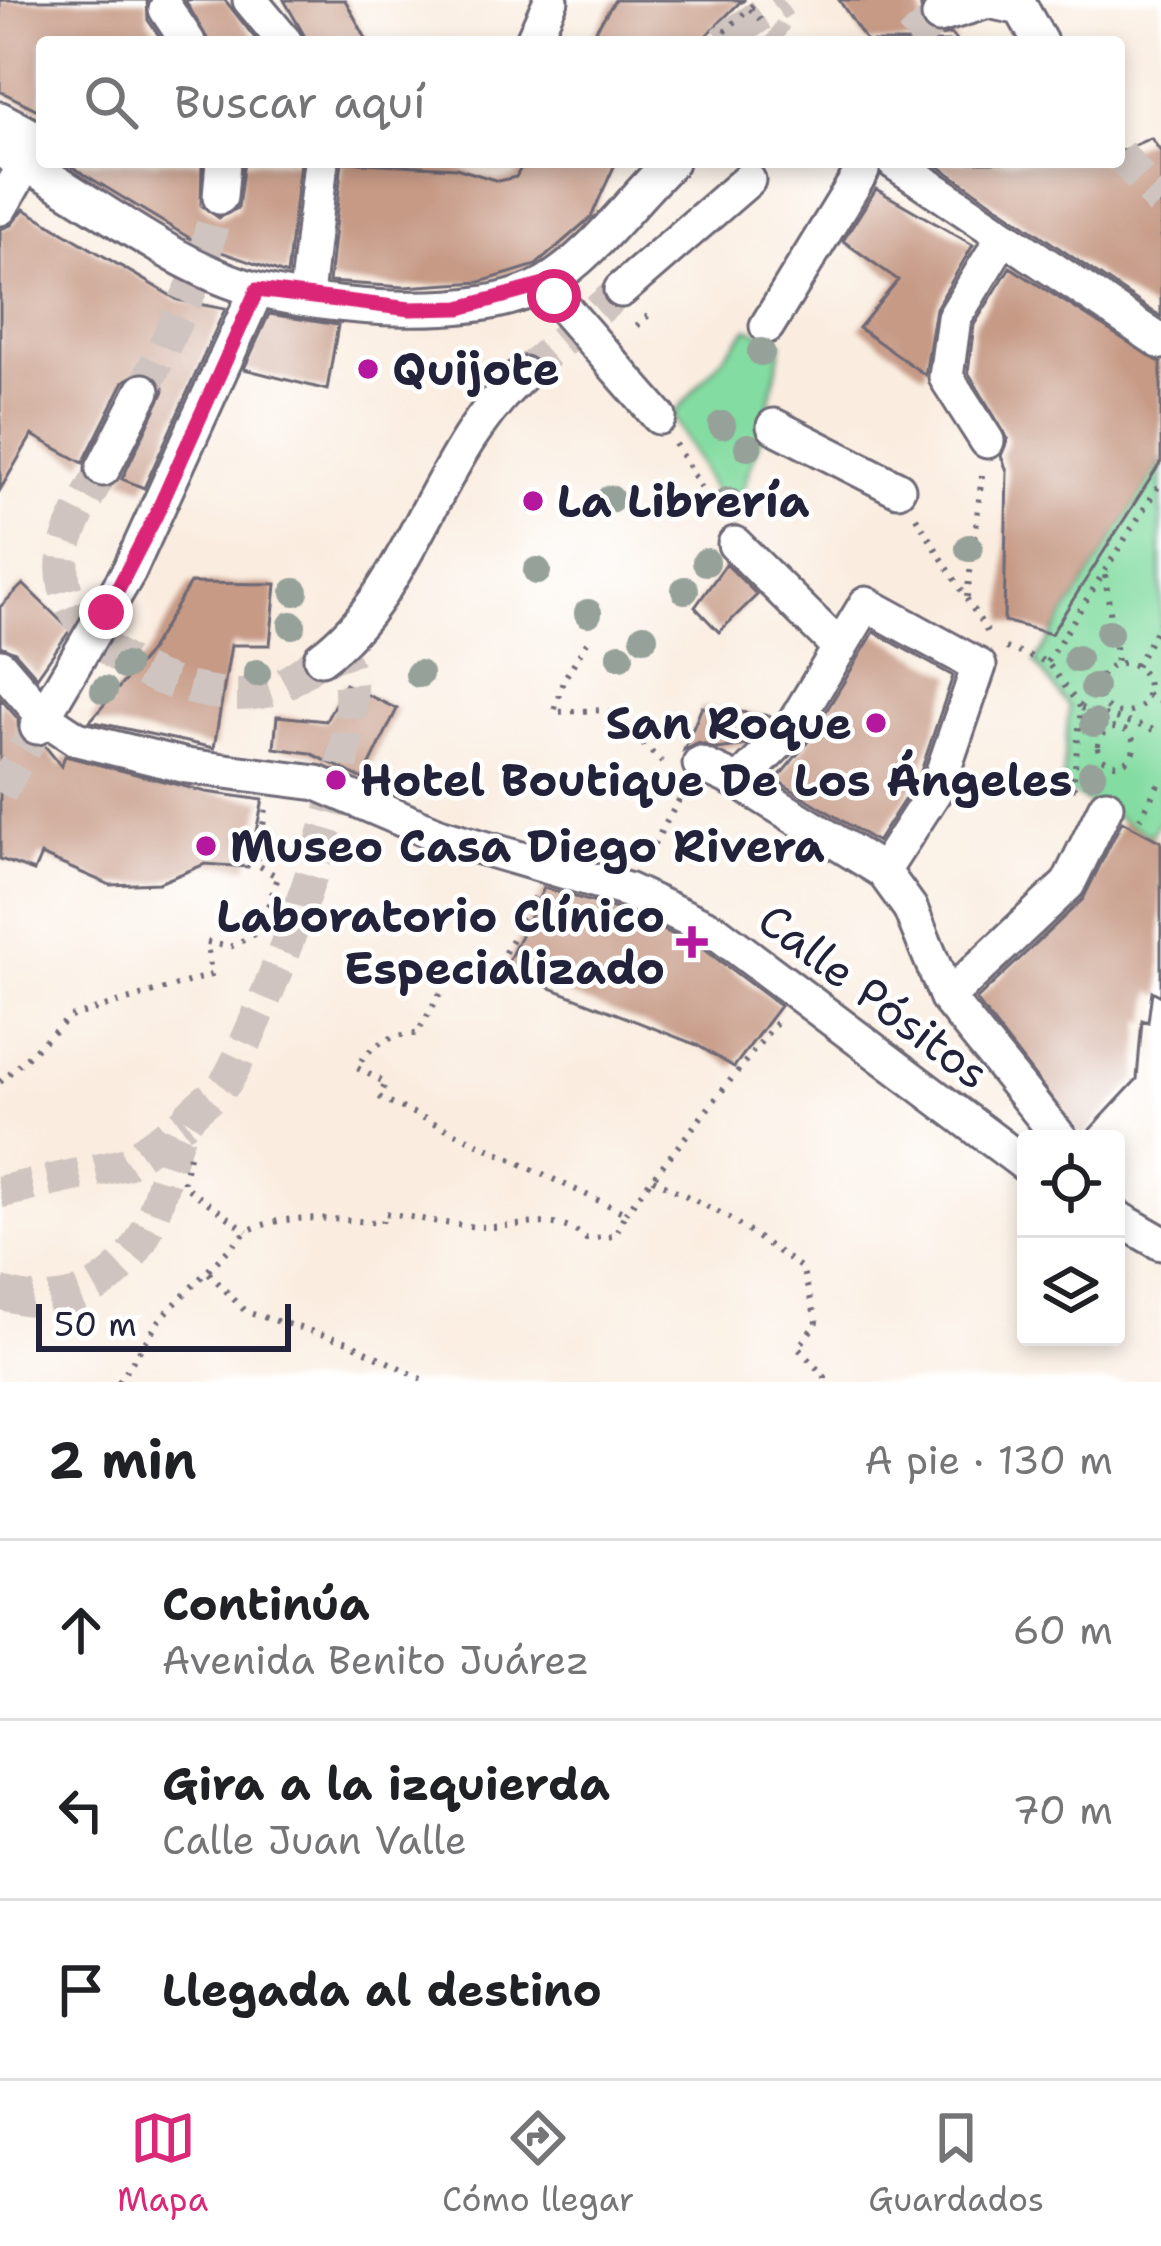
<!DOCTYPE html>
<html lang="es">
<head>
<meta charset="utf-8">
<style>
	:root { --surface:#fff; --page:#f6f6f6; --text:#202124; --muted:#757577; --line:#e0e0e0; --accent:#db2777 }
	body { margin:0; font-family:"Shantell Sans",sans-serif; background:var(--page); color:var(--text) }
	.controls { position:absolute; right:36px; bottom:36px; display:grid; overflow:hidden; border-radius:12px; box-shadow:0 6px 18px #0003 }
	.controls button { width:108px; height:108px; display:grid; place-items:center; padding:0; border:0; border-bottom:3px solid var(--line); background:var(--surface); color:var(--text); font:60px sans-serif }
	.scale { position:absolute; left:36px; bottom:30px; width:255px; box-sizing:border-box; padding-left:12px; border:6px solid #22223b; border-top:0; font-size:33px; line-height:42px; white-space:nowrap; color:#22223b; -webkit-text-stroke:9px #fff; paint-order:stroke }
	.stop { position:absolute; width:36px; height:36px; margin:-27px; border:9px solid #db2777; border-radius:50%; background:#fff }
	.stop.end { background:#db2777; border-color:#fff; box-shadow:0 3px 12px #0008 }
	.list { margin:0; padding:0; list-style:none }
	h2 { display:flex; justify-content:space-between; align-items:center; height:156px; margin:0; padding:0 48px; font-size:51px }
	h2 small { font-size:39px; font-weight:400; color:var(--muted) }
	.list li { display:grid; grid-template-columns:78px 1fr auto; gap:36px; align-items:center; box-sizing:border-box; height:180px; padding:0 48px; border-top:3px solid var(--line) }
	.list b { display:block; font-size:45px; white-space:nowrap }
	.list p { margin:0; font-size:39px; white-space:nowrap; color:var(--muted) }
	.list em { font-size:39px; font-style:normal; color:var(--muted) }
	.icon { flex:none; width:66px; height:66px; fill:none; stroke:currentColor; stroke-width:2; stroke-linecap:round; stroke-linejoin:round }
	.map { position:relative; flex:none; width:1161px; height:1382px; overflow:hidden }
	.search { position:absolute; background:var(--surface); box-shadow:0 6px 18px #0003; left:36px; right:36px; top:36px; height:132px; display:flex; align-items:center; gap:30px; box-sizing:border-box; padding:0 42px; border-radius:12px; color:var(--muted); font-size:45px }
	.sheet { height:696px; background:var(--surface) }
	nav { display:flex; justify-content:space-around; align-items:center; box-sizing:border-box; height:168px; border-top:3px solid var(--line); background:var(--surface); font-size:33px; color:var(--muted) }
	nav a { display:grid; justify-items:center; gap:6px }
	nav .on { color:var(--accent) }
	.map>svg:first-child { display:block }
	.green { fill:#83dca1; stroke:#527f6e; stroke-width:3 }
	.building { fill:#c69a85 }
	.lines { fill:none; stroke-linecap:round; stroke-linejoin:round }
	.street-tunnel { stroke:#cfc4bf; stroke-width:33; stroke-dasharray:33 16; stroke-linecap:butt }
	.street-casing { stroke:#6e6975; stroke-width:39 }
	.path { stroke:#6e6975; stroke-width:6; stroke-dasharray:3 9; stroke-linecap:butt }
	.street { stroke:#fff; stroke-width:33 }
	.tree { fill:#96a199 }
	.route { stroke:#db2777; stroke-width:15 }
	.poi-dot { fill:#b5179e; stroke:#fff; stroke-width:4.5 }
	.labels { text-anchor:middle; stroke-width:9; stroke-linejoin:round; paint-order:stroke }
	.poi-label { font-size:45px; font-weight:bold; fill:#22223b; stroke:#fff; text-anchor:start }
	.street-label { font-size:45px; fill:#22223b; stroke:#fff }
</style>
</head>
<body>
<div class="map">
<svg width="1161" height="1382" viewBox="0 0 1161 1382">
	<rect width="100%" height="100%" fill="#fff"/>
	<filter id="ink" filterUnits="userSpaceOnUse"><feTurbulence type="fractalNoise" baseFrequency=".00833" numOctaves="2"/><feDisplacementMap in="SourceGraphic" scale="24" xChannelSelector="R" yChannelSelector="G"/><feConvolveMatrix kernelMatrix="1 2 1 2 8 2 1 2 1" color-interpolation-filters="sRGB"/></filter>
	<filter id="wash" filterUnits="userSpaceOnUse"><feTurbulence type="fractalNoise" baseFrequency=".004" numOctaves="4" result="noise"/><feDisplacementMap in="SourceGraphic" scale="48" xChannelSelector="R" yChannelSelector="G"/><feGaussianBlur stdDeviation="2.7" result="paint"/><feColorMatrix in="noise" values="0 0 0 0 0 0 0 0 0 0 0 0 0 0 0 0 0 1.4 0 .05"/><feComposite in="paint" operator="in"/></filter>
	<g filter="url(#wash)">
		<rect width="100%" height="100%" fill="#faede0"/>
		<path class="green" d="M748,328l34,15 -17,82 -34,98 -58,-108z
			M1161,462v356l-10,18 -89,-48 7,-81 -34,-45z"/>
		<g id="blocks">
			<path class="building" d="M0,0h147l1,20 15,22h-121v70l-42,-21z
				M185,0h40l33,42h-49z
				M284,0h61l23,42h-60z
				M615,0h127l-42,42h-112z
				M839,0h81l4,30 11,7 16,-3 7,8h-91z
				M1151,138l10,14v165l-229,-155h187v-10z
				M64,162h138l-1,43 18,13 19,-10 6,-46h56l-13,113 -86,-30z
				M342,162l114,6 42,13 18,-4 8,-15h92l-25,55 -55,48 -56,17 -76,5 -75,-5z
				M876,189l97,56 -37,63 -11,67 -66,-47 39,-48 -55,-39z
				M24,209l154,91 47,9 -81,179 -22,-9 42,-88 -4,-12 -17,-9 -19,11 -41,82 -51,-28 -32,55v-261l11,-4z
				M1010,267l151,96v99l-110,172 -47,-13 3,-150 -6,-15 7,-17 -40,-67 6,-47z
				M269,314l69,11 -11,65 -83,-21z
				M726,564l31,31 -38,37 -24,-25z
				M190,583l86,1 -6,61h-39l-17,103 -124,-27 57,-66z
				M23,584l47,46 -33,47 -22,-25 -15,-6v-39z
				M874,632l79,44 -34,101 -42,65 -101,-62 31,-37z
				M345,684l52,25 -34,70 -53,-26 -36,-5 3,-32 49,5z
				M0,698l18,21 1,19 8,8h18l16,20 4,-10 141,36 57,8 -15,67 -43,-3 -46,19 -49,2 -69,-30 -7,16 -34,-12z
				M702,707l68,9 3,3 -26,26 -30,4 -18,-6 -15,7z
				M1122,821l39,21v154l-9,-5 -4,31 -6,-2 -5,59 -55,59 -106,-138 107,-101z
				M544,888l76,22 84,39 76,57 -46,61 -37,-22 -193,-75z"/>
		</g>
	</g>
	<g filter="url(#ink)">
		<use href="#blocks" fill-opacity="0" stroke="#6e6975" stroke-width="3"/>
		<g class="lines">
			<path class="street-tunnel" d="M734,33l49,-33
				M723,42l11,-9 33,1 14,8
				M909,42l30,-26
				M1119,153l42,50
				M523,374l98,-84
				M143,391l57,-121 20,-73
				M103,469c-14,28 -38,61 -40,93 -6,87 122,142 194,131 26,-4 44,-20 64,-35
				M0,793l37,-66
				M0,1192l125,-28 61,-43
				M0,1293c40,12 77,11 111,-17 52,-41 46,-103 74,-154 10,-17 34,-27 44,-45 34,-62 159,-370 111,-420"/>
			<defs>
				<path id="street" d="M250,0l35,42
					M166,9l22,33
					M939,16l49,-15 33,7 19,34
					M532,42l19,-42
					M0,119l39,21
					M0,150c82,41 170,117 258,140 72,19 222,32 288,-7 49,-30 84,-82 125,-121
					M894,162l267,180
					M220,197l3,-35
					M0,208l26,-45
					M544,285l115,132
					M621,290l127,-110
					M306,296l15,-134
					M767,326l95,-155
					M774,426l124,63
					M987,441l-41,-64 8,-59 40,-66
					M103,469l40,-78
					M735,544l105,104
					M321,658c92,-68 114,-207 202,-284
					M0,666l44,51 33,22 110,27 130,17 122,52 188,55 88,41 311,234
					M37,727l92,-156 128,-281
					M700,764l39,18 50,-50 77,-128 113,62 -41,120 -55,85
					M739,782l144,89 27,37 37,90 114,141
					M947,998l121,-114 38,-78
					M1116,1217l45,26"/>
			</defs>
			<use href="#street" class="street-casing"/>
			<path class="path" d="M742,0l21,22
				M716,40l42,-40
				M637,326l15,-14
				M675,444l43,71
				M916,517l72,116
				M1105,575l12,87
				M967,597l15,-122
				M587,642l-24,39 -9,31 53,-2 60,57
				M1006,648l41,14 34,46 -8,79 5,3
				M1047,662l114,-180
				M1098 688a25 25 0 1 1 50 0a25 25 0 1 1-50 0Z
				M1136,666l25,-44
				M1147,695l14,7
				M1081,708l80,24
				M1098 746a18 18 0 1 1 36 0a18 18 0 1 1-36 0Z
				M1140,819l21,-40
				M642,865l41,-72
				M0,1082l70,-65 141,-42 -4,-33 23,5 29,-15 19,-55 -22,-13 10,-55
				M189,1156l-6,29 64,46
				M653,1179l73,37 76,52 15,54 -19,26 27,29 -3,5
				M625,1213l154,-194
				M209,1273l37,39 102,30 80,40
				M119,1382l42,-64 86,-87c43,-20 90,-11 135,-8l2,-10c34,4 70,14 104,14 35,0 70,-14 98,12l29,-3 10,-23 -246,-116 7,-14 -29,-15c10,-22 36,-35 60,-34l33,-58 39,6 46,-86"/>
			<use href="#street" class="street"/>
		</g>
		<g class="tree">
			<circle cx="761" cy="352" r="14"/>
			<circle cx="722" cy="425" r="14"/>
			<circle cx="748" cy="447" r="14"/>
			<circle cx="610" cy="499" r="14"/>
			<circle cx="728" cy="501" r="14"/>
			<circle cx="969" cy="548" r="14"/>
			<circle cx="706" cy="562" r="14"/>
			<circle cx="537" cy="571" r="14"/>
			<circle cx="685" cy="590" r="14"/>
			<circle cx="295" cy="592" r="14"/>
			<circle cx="588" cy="613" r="14"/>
			<circle cx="292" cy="625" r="14"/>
			<circle cx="1109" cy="633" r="14"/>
			<circle cx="644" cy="637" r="14"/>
			<circle cx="620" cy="656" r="14"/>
			<circle cx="1077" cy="659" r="14"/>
			<circle cx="125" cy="666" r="14"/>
			<circle cx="257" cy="673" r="14"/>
			<circle cx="419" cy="674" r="14"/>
			<circle cx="1094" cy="687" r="14"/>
			<circle cx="104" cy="690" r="14"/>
			<circle cx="1094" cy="723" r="14"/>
			<circle cx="1092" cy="774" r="14"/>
		</g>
	</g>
	<g class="lines" filter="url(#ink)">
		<path class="route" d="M106,612l50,-97 101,-225 153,19 50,-1 84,-23 10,11"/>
	</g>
	<g class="poi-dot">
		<circle cx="368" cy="369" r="12"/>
		<circle cx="533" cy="501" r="12"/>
		<circle cx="876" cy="723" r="12"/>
		<circle cx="336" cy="780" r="12"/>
		<circle cx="206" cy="846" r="12"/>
		<path d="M686 924h12v12h12v12h-12v12h-12v-12h-12v-12h12z"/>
	</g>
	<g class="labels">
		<g class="poi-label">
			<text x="392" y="385">Quijote</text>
			<text x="557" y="517">La Librería</text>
			<text x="852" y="739" text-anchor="end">San Roque</text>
			<text x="360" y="796">Hotel Boutique De Los Ángeles</text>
			<text x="230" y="862">Museo Casa Diego Rivera</text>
			<text x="665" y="932" text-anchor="end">Laboratorio Clínico<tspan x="665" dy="52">Especializado</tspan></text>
		</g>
		<g class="street-label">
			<text transform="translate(874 996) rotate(37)" y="16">Calle Pósitos</text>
		</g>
	</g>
</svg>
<div class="controls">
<button><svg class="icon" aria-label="locate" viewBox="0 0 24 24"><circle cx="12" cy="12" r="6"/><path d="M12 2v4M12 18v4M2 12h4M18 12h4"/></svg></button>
<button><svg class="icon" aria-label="layers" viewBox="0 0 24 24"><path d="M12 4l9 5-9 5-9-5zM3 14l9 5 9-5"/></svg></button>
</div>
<div class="scale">50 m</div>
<div class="stop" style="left:554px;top:296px"></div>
<div class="stop end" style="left:106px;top:612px"></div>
<div class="search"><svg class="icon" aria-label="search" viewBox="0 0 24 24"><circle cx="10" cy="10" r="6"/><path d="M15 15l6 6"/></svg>Buscar aquí</div>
</div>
<section class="sheet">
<h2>2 min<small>A pie · 130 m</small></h2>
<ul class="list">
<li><svg class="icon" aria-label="ahead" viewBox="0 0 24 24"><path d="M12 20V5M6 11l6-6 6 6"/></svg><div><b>Continúa</b><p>Avenida Benito Juárez</p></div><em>60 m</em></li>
<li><svg class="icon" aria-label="left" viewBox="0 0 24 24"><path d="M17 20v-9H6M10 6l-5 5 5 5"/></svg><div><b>Gira a la izquierda</b><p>Calle Juan Valle</p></div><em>70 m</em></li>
<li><svg class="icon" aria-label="arrive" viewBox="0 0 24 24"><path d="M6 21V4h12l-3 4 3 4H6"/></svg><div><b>Llegada al destino</b></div></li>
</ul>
</section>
<nav>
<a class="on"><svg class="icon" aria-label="map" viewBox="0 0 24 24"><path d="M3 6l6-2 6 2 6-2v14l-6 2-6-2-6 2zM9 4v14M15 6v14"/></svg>Mapa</a>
<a><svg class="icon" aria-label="directions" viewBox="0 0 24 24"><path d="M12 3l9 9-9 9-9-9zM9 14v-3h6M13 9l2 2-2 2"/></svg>Cómo llegar</a>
<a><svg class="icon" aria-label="saved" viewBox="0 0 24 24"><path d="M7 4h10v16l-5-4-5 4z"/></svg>Guardados</a>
</nav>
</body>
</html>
